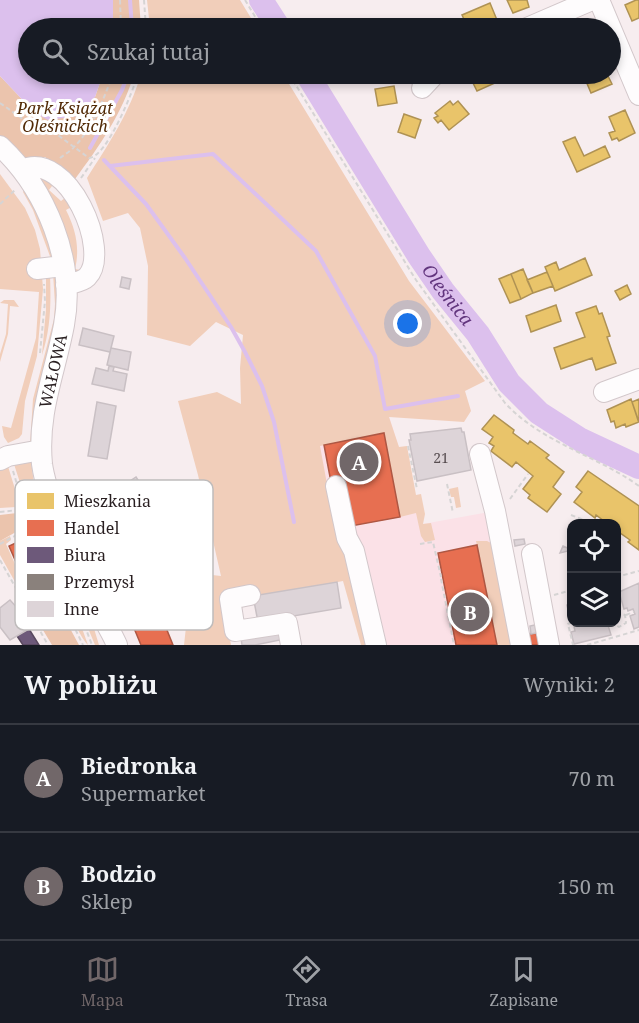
<!DOCTYPE html>
<html lang="pl">
<head>
<meta charset="utf-8">
<style>
	:root { --surface:#171b24; --page:#20242c; --text:#f1f3f6; --muted:#9ea1a6; --line:#363941; --accent:#716769 }
	body { margin:0; font-family:"Noto Serif",serif; background:var(--page); color:var(--text) }
	.controls { position:absolute; right:18px; bottom:18px; display:grid; overflow:hidden; border-radius:12px; box-shadow:0 3px 9px #0003 }
	.controls button { width:54px; height:54px; display:grid; place-items:center; padding:0; border:0; border-bottom:2px solid var(--line); background:var(--surface); color:var(--text); font:30px sans-serif }
	.you { position:absolute; left:408px; top:324px; width:21px; height:21px; margin:-15px; border:4px solid #fff; border-radius:50%; background:#1a73e8; box-shadow:0 0 0 9px #1a73e833 }
	.badge { display:grid; place-items:center; width:39px; height:39px; border-radius:50%; background:var(--accent); color:#fff; font-size:20px; font-weight:700 }
	.pin { position:absolute; translate:-50% -50%; border:3px solid #fff; box-shadow:0 2px 6px #0006 }
	.list { margin:0; padding:0; list-style:none }
	h2 { display:flex; justify-content:space-between; align-items:center; height:78px; margin:0; padding:0 24px; font-size:26px }
	h2 small { font-size:20px; font-weight:400; color:var(--muted) }
	.list li { display:grid; grid-template-columns:39px 1fr auto; gap:18px; align-items:center; box-sizing:border-box; height:108px; padding:0 24px; border-top:2px solid var(--line) }
	.list b { display:block; font-size:22px; white-space:nowrap }
	.list p { margin:0; font-size:20px; white-space:nowrap; color:var(--muted) }
	.list em { font-size:20px; font-style:normal; color:var(--muted) }
	.icon { flex:none; width:33px; height:33px; fill:none; stroke:currentColor; stroke-width:2; stroke-linecap:round; stroke-linejoin:round }
	.map { position:relative; flex:none; width:639px; height:645px; overflow:hidden }
	.search { position:absolute; background:var(--surface); box-shadow:0 3px 9px #0003; left:18px; right:18px; top:18px; height:66px; display:flex; align-items:center; gap:15px; box-sizing:border-box; padding:0 21px; border-radius:33px; color:var(--muted); font-size:22px }
	.sheet { height:294px; background:var(--surface) }
	nav { display:flex; justify-content:space-around; align-items:center; box-sizing:border-box; height:84px; border-top:2px solid var(--line); background:var(--surface); font-size:16px; color:var(--muted) }
	nav a { display:grid; justify-items:center; gap:3px }
	nav .on { color:var(--accent) }
	.map>svg:first-child { display:block }
	.built { fill:#fbe1e7 }
	.green { fill:#f1ceba }
	.forest { fill:#ebc4ad }
	.water { fill:#dcc0ed }
	.homes { fill:#e9c46a; stroke:#af9254; stroke-width:1.5 }
	.shops { fill:#e76f51; stroke:#ae5743; stroke-width:1.5 }
	.offices { fill:#6d597a; stroke:#59485f; stroke-width:1.5 }
	.lines { fill:none; stroke-linecap:round; stroke-linejoin:round }
	.stream { stroke:#dcc0ed; stroke-width:4 }
	.river { stroke:#dcc0ed; stroke-width:24 }
	.building { fill:#ddd4d8; stroke:#c9c0c4; stroke-width:1.5 }
	.minor-casing { stroke:#d2c7ca; stroke-width:22 }
	.path { stroke:#d6d4d4; stroke-width:2; stroke-dasharray:4.5 3; stroke-linecap:butt }
	.minor { stroke:#fefcfd; stroke-width:20 }
	.labels { text-anchor:middle; stroke-width:6; stroke-linejoin:round; paint-order:stroke }
	.number-label { font-size:14px; fill:#584e51 }
	.park-label { font-size:16px; font-style:italic; fill:#522a06; stroke:#fff }
	.street-label { font-size:16px; fill:#291f21; stroke:#fff }
	.water-label { font-size:18px; font-style:italic; fill:#62357e; stroke:#fff }
	.key { fill:#fff; stroke:#bfbcbc; stroke-width:1.5 }
	.key-label { font-size:16px; fill:#291f21 }
</style>
</head>
<body>
<div class="map">
<svg width="639" height="645" viewBox="0 0 639 645">
	<rect width="100%" height="100%" fill="#f7edef"/>
	<path class="built" d="M389,416l34,108 77,-14 28,135h-159l-58,-207z"/>
	<path class="green" d="M147,0h93l17,28h-107z
		M141,74h142l126,207 76,100 -20,10 6,20 -7,11 -75,-5 10,30 8,-1 9,49 5,-1 4,20 -2,10 8,-1 4,17 -10,2 -4,-6 -5,-23 -16,4 -16,-84 -64,13 16,87 4,1 29,111h-8l-18,-64 -80,15 -40,-1 8,50h-47l4,-36 -2,-37 35,4 -23,-101 -20,-74 39,-9 24,12 -1,-36 3,-33 -27,-13 -26,24 -43,-11 1,-69 -8,-38 -12,-15 -25,8 -16,-43c21,-33 43,-66 54,-104z
		M0,174l25,34 10,22 5,19 3,40 -6,67 -12,45 -3,33 -3,4 -11,5 -4,-6 -2,-11 9,2 25,-90 3,-46 -39,-3z
		M46,175l9,7 -6,8 12,11 8,-6 6,10 -9,5c10,20 14,38 9,59l10,2 -12,6 -34,-97z
		M25,188l16,30 13,41h-3l-18,-49 -10,-18z
		M56,272l2,30 -25,139 -3,4 3,-46 21,-80 1,-15 -2,-31z
		M46,273l4,1c1,28 1,54 -8,81l4,-46z
		M4,300h10l5,7 -9,-1 -2,28 -8,28v-8l6,-20 2,-30 -8,-1z
		M13,461h18l3,23 9,29 -7,7 -5,-3z
		M7,463l12,39 -3,5 -16,1v-43z
		M458,487l3,20 -5,1 -2,-11h-3l-2,-8z
		M10,536l1,4 -5,4 26,58 -4,3 -28,-50v-14z
		M476,541h11l6,3 22,101h-18z
		M78,598v19l10,28c-6,-6 -15,-23 -15,-32 0,-6 3,-10 5,-15z
		M85,599l14,46h-4l-12,-29z"/>
	<path class="forest" d="M113,0h26l2,28h-28z
		M103,74h31c-11,38 -35,73 -59,105l-30,-22 -18,3 -27,-24v-60l35,37 60,-16z
		M17,513l6,3v12l-23,13v-26z
		M32,602l9,1 7,8 18,10 13,24h-27l-24,-40z"/>
	<path class="water" d="M0,0h113v28h-85v46h75l-8,23 -17,19 -30,4 -13,-7 -35,-37z"/>
	<path class="homes" d="M507,0h20l2,7 -16,6z
		M636,0h3v18l-7,3 -7,-16z
		M490,3l7,17 -21,8h-8l-6,-13z
		M472,74h24l1,2 -5,2 3,5 -18,8 -4,-8 3,-1z
		M583,74h24l5,10 -21,9z
		M394,86l3,17 -19,3 -3,-17z
		M450,101l3,4 5,-4 11,13 -20,16 -8,-10 -3,3 -4,-5 4,-2 -3,-3z
		M625,110l10,23 -16,8 -2,-3 -5,2 -3,-7 6,-2 -6,-14z
		M404,114l17,6 -6,18 -17,-6z
		M575,137l9,19 21,-10 5,11 -33,15 -14,-30z
		M585,258l7,17 -37,16 -10,-24 11,-5 3,8z
		M523,269l10,24 -12,6 -10,-25z
		M547,272l6,14 -20,7 -6,-13z
		M511,274l10,25 -11,4 -11,-24z
		M627,285l4,9 -11,6 -5,-9z
		M556,305l5,16 -30,11 -5,-16z
		M596,306l3,8 3,-1 8,23 -3,1 9,26 -20,7 -4,-12 -31,11 -7,-21 31,-11 -9,-24z
		M631,399l8,23 -13,5 -1,-3 -9,4 -2,-7 -3,1 -4,-12z
		M639,399v20l-1,1 -6,-18z
		M494,415l20,15 -1,3 15,11 2,-3 19,14 -3,3 18,14 -11,15 8,7 -14,18 -19,-14 2,-3 -7,-6 10,-13 -17,-14 -4,5 -21,-16 3,-5 -5,-3 4,-6 -11,-8z
		M588,471l51,35v44l-11,-8 2,-2 -14,-10v-6h-8l-12,-9 -1,3 -21,-16 8,-10 -6,-5z"/>
	<path class="shops" d="M384,433l16,84 -49,9 -20,-44 -7,-37z
		M48,528l24,56 -39,17 -24,-55z
		M477,545l20,100h-41l-18,-92z
		M152,593l21,52h-32l-17,-41z
		M536,633l3,12h-11l-2,-10z"/>
	<path class="offices" d="M29,629l10,16h-16l-6,-9z"/>
	<g class="lines">
		<path class="stream" d="M130,0l2,28
			M90,148l32,-58 6,-16
			M104,160l42,44 39,54 46,69 14,25 17,34 12,36 20,100
			M110,166l103,-12 103,97 59,105 10,53 73,-13"/>
		<g class="river">
			<path d="M261,0l18,28"/>
			<path id="s1" d="M307,74l112,182 24,35 35,43 31,49 30,30 42,27 58,27"/>
		</g>
	</g>
	<path class="building" d="M122,277l9,2 -2,10 -9,-2z
		M83,328l31,8 -4,16 -31,-7z
		M111,348l20,4 -3,18 -21,-5z
		M109,366l5,1 -1,4 14,3 -3,17 -32,-7 4,-16 12,3z
		M97,402l19,4 -9,53 -19,-3z
		M461,428l1,4h2l7,38 -54,11 -8,-41h2l-1,-6z
		M136,477l11,17 -16,10 -10,-17z
		M524,539l1,5 -10,2 -1,-6z
		M563,546l9,4 -12,3z
		M337,582l4,26 -83,14 -5,-26z
		M639,583v44l-5,2 -4,-13 5,-2 -2,-5 -5,2 -1,-3 -3,1 -5,-17z
		M10,600l9,10 -1,1 11,18 -19,11 -10,-13v-19z
		M572,604v15h-2l-3,-14z
		M573,622h34l4,13 -37,9 -3,-12 4,-1z
		M535,625l1,8 -5,1 -1,-8z
		M284,629l1,10 -30,6h-13l-1,-8z"/>
	<g class="lines">
		<defs>
			<path id="minor" d="M599,0l40,95
				M527,28l65,-28
				M422,88l13,-14
				M0,146c46,43 76,115 64,179 -9,48 -27,88 -22,139 3,22 12,44 21,65 11,25 21,51 33,75 6,14 15,27 21,41
				M22,170c46,-21 90,82 65,107 -5,5 -15,6 -21,8
				M37,269l26,-3
				M604,392l35,-13
				M480,454l15,57 26,134
				M0,460l8,-4 33,-6
				M336,486l11,52 7,13 22,94
				M532,554l17,91
				M250,595l-20,4 5,32 52,-8 4,22"/>
		</defs>
		<use href="#minor" class="minor-casing"/>
		<path class="path" d="M120,0l1,28
			M144,0l2,28
			M245,0l17,28
			M289,74l127,206 89,123c37,40 91,52 134,83
			M0,103l30,21 25,9 34,25c18,-1 44,-67 49,-84
			M60,158c5,-4 11,-7 15,-12 17,-17 30,-50 38,-72
			M81,178l14,-20
			M0,204l16,-15
			M40,353l5,-52 -1,-17
			M408,446l9,43
			M13,471l17,56
			M447,484l6,29
			M510,499l18,-25
			M0,512l26,-3
			M571,515l18,7
			M0,544l42,-23
			M420,544l13,-2 8,35
			M0,560l48,85
			M616,577l23,-6
			M441,579l13,66
			M554,595l18,-5
			M59,596l24,49
			M81,611v5l11,29
			M626,615l8,-3
			M572,622l-4,2 5,21
			M611,622l8,5 7,-4 -1,-8 -9,-3
			M587,645l52,-15"/>
		<use href="#minor" class="minor"/>
	</g>
	<g class="labels">
		<g class="number-label">
			<text x="441" y="463">21</text>
		</g>
		<g class="park-label">
			<text x="65" y="114">Park Książąt<tspan x="65" dy="18">Oleśnickich</tspan></text>
		</g>
		<g class="street-label">
			<text transform="translate(53 371) rotate(-77)" y="6">WAŁOWA</text>
		</g>
		<g class="water-label">
			<text dy="6" stroke="none"><textPath href="#s1" startOffset="262">Oleśnica</textPath></text>
		</g>
	</g>
	<rect x="15" y="480" width="198" height="150" rx="9" class="key"/>
	<rect x="27" y="493" width="27" height="16" fill="#e9c46a"/>
	<rect x="27" y="520" width="27" height="16" fill="#e76f51"/>
	<rect x="27" y="547" width="27" height="16" fill="#6d597a"/>
	<rect x="27" y="574" width="27" height="16" fill="#8a817c"/>
	<rect x="27" y="601" width="27" height="16" fill="#ddd4d8"/>
	<g class="key-label">
		<text x="64" y="507">Mieszkania</text>
		<text x="64" y="534">Handel</text>
		<text x="64" y="561">Biura</text>
		<text x="64" y="588">Przemysł</text>
		<text x="64" y="615">Inne</text>
	</g>
</svg>
<div class="controls">
<button><svg class="icon" aria-label="locate" viewBox="0 0 24 24"><circle cx="12" cy="12" r="6"/><path d="M12 2v4M12 18v4M2 12h4M18 12h4"/></svg></button>
<button><svg class="icon" aria-label="layers" viewBox="0 0 24 24"><path d="M12 4l9 5-9 5-9-5zM3 14l9 5 9-5"/></svg></button>
</div>
<div class="you"></div>
<div class="pin badge" style="left:359px;top:462px">A</div>
<div class="pin badge" style="left:470px;top:612px">B</div>
<div class="search"><svg class="icon" aria-label="search" viewBox="0 0 24 24"><circle cx="10" cy="10" r="6"/><path d="M15 15l6 6"/></svg>Szukaj tutaj</div>
</div>
<section class="sheet">
<h2>W pobliżu<small>Wyniki: 2</small></h2>
<ul class="list">
<li><span class="badge">A</span><div><b>Biedronka</b><p>Supermarket</p></div><em>70 m</em></li>
<li><span class="badge">B</span><div><b>Bodzio</b><p>Sklep</p></div><em>150 m</em></li>
</ul>
</section>
<nav>
<a class="on"><svg class="icon" aria-label="map" viewBox="0 0 24 24"><path d="M3 6l6-2 6 2 6-2v14l-6 2-6-2-6 2zM9 4v14M15 6v14"/></svg>Mapa</a>
<a><svg class="icon" aria-label="directions" viewBox="0 0 24 24"><path d="M12 3l9 9-9 9-9-9zM9 14v-3h6M13 9l2 2-2 2"/></svg>Trasa</a>
<a><svg class="icon" aria-label="saved" viewBox="0 0 24 24"><path d="M7 4h10v16l-5-4-5 4z"/></svg>Zapisane</a>
</nav>
</body>
</html>
